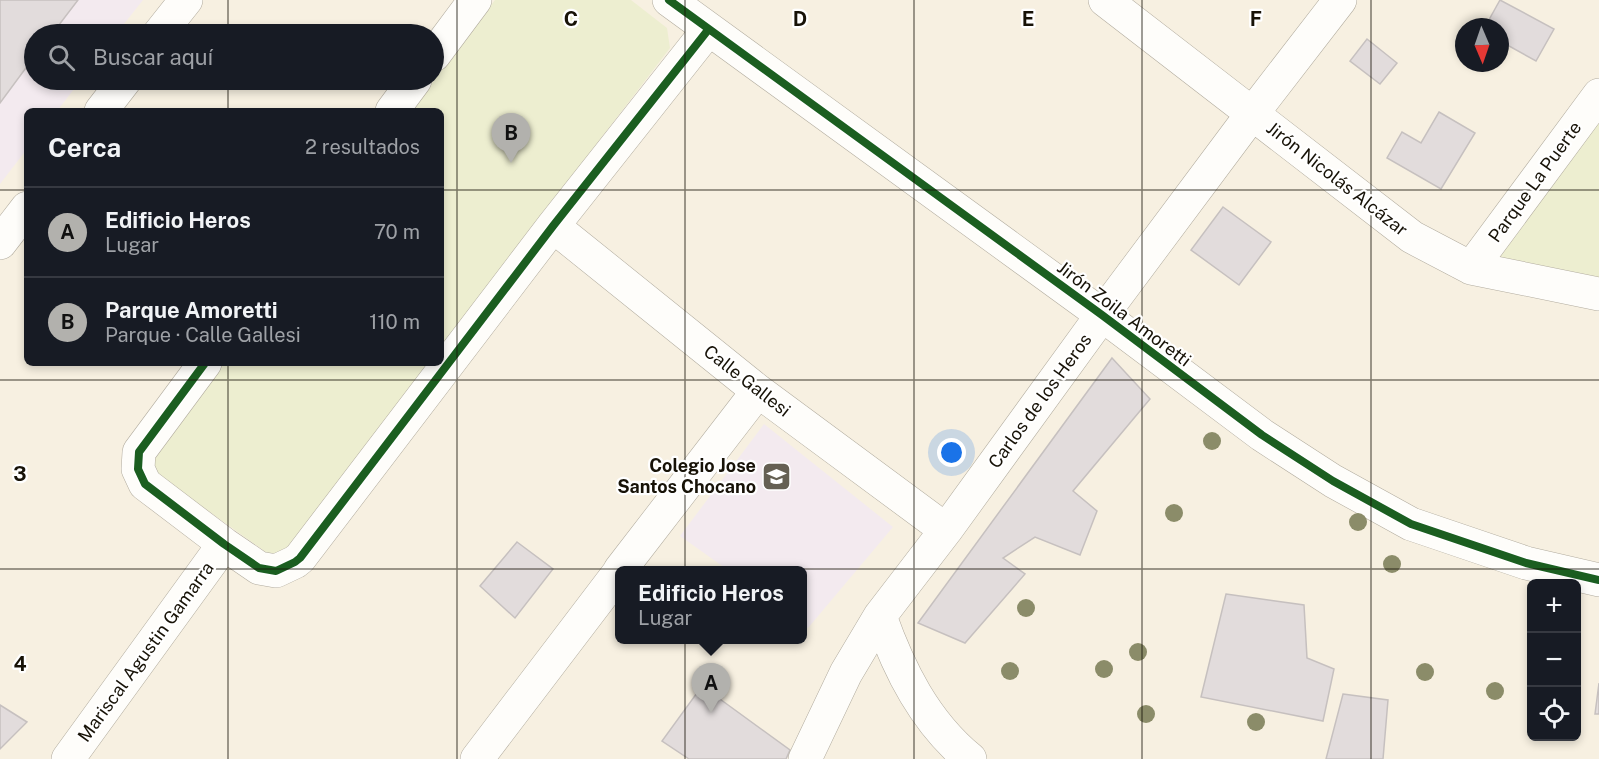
<!DOCTYPE html>
<html lang="es">
<head>
<meta charset="utf-8">
<style>
	:root { --surface:#171b24; --page:#242831; --text:#f1f3f6; --muted:#9ea1a6; --line:#363941; --accent:#b2b1ad }
	body { margin:0; font-family:"Public Sans",sans-serif; background:var(--page); color:var(--text) }
	.controls { position:absolute; right:18px; bottom:18px; display:grid; overflow:hidden; border-radius:9px; box-shadow:0 3px 9px #0003 }
	.controls button { width:54px; height:54px; display:grid; place-items:center; padding:0; border:0; border-bottom:2px solid var(--line); background:var(--surface); color:var(--text); font:30px sans-serif }
	.compass { position:absolute; left:1455px; top:18px; width:54px; height:54px; border-radius:50%; background:var(--surface); box-shadow:0 3px 9px #0003; rotate:178deg }
	.you { position:absolute; left:952px; top:453px; width:21px; height:21px; margin:-15px; border:4px solid #fff; border-radius:50%; background:#1a73e8; box-shadow:0 0 0 9px #1a73e833 }
	.badge { display:grid; place-items:center; width:39px; height:39px; border-radius:50%; background:var(--accent); color:#111; font-size:20px; font-weight:700 }
	.pin { position:absolute; translate:-50% -50px; filter:drop-shadow(0 2px 3px #0008) }
	.pin::after { content:''; position:absolute; top:32px; width:21px; height:18px; background:inherit; clip-path:polygon(0 0,100% 0,50% 100%) }
	.popup { position:absolute; left:615px; top:566px; width:192px; height:78px; box-sizing:border-box; display:grid; place-content:center; border-radius:9px; background:var(--surface); filter:drop-shadow(0 2px 4px #0005); font-size:20px; white-space:nowrap; color:var(--muted) }
	.popup b { font-size:22px; color:var(--text) }
	.popup::after { content:''; position:absolute; left:50%; top:100%; margin-left:-12px; border:12px solid transparent; border-top-color:var(--surface) }
	.list { margin:0; padding:0; list-style:none }
	h2 { display:flex; justify-content:space-between; align-items:center; height:78px; margin:0; padding:0 24px; font-size:26px }
	h2 small { font-size:20px; font-weight:400; color:var(--muted) }
	.list li { display:grid; grid-template-columns:39px 1fr auto; gap:18px; align-items:center; box-sizing:border-box; height:90px; padding:0 24px; border-top:2px solid var(--line) }
	.list b { display:block; font-size:22px; white-space:nowrap }
	.list p { margin:0; font-size:20px; white-space:nowrap; color:var(--muted) }
	.list em { font-size:20px; font-style:normal; color:var(--muted) }
	.icon { flex:none; width:33px; height:33px; fill:none; stroke:currentColor; stroke-width:2; stroke-linecap:round; stroke-linejoin:round }
	.map { position:relative; flex:none; width:1599px; height:759px; overflow:hidden }
	.search { position:absolute; background:var(--surface); box-shadow:0 3px 9px #0003; left:24px; top:24px; width:420px; height:66px; display:flex; align-items:center; gap:15px; box-sizing:border-box; padding:0 21px; border-radius:33px; color:var(--muted); font-size:22px }
	.panel { position:absolute; background:var(--surface); box-shadow:0 3px 9px #0003; left:24px; top:108px; width:420px; height:258px; border-radius:9px }
	.map>svg:first-child { display:block }
	.education { fill:#f3eaef }
	.green { fill:#edeed0 }
	.building { fill:#e2dcdc; stroke:#c6c0bf; stroke-width:1.5 }
	.lines { fill:none; stroke-linecap:round; stroke-linejoin:round }
	.street-casing { stroke:#b1ab9e; stroke-width:34 }
	.street { stroke:#fefdfa; stroke-width:33 }
	.cycleway-casing { stroke:#fff; stroke-width:11 }
	.cycleway { stroke:#1b5e20; stroke-width:8 }
	.tree { fill:#8b8c69 }
	.grid { fill:none; stroke:#171207; stroke-width:1.5; stroke-opacity:0.55 }
	.labels { text-anchor:middle; stroke-width:4.5; stroke-linejoin:round; paint-order:stroke }
	.street-label { font-size:18px; fill:#171207; stroke:#fff }
	.poi-label { font-size:18px; font-weight:bold; fill:#171207; stroke:#fff; text-anchor:end }
	.grid-label { font-size:20px; text-anchor:middle; font-weight:bold; fill:#171207; stroke:#fff; stroke-width:4.5; stroke-linejoin:round; paint-order:stroke }
</style>
</head>
<body>
<div class="map">
<svg width="1599" height="759" viewBox="0 0 1599 759">
	<rect width="100%" height="100%" fill="#f7f0e1"/>
	<path class="education" d="M0,0h143l-27,34h-82v46h47l-24,31h-30v38l-27,35z
		M764,424l129,103 -85,101 -5,-4 -1,-54h-74l-48,-34z"/>
	<path class="green" d="M495,0h136l36,28 3,20 -229,299v-236h-30z
		M1599,122v162l-107,-19z
		M221,363h208l-142,186 -17,6 -116,-83 -2,-18z"/>
	<path class="building" d="M0,0h78l-26,34h-18v23l-34,46z
		M1500,0l54,29 -18,32 -36,-20v-14h-15z
		M1367,39l30,24 -17,21 -30,-23z
		M1439,112l36,21 -34,56 -54,-31 15,-26 19,11z
		M1223,207l48,35 -32,43 -48,-35z
		M1112,358l38,41 -77,92 24,20 -17,44 -45,-18 -32,21 22,16 -60,69 -47,-20z
		M517,542l36,27 -38,49 -35,-32z
		M1226,594l78,11 3,53 27,11 -11,52 -122,-24z
		M1599,683v31h-4z
		M702,686l88,64 -4,9h-97l-27,-18z
		M1343,694l45,6 -5,59h-57z
		M0,705l27,17 -27,27z"/>
	<g class="lines">
		<defs>
			<path id="street" d="M669,0l433,315 160,120 71,46 78,43 115,39 73,17
				M1105,0l307,237 59,31 128,26
				M159,34l27,-34
				M434,55l41,-55
				M101,111l24,-31
				M392,111l23,-31
				M553,226l205,165 188,139
				M0,243l27,-35
				M1471,268l128,-173
				M205,363l-66,89 -1,17 7,15 79,60 35,24 17,3 19,-9 5,-4 253,-332 155,-196
				M620,570l138,-179
				M880,616c19,54 45,106 90,143
				M68,759l156,-215
				M477,759l143,-188
				M805,759l41,-86 34,-57 66,-86 156,-215 150,-201 88,-114"/>
		</defs>
		<use href="#street" class="street-casing"/>
		<use href="#street" class="street"/>
		<defs>
			<path id="cycleway" d="M669,0l433,315 160,120 71,46 78,43 115,39 73,17
				M205,363l-66,89 -1,17 7,15 79,60 35,24 17,3 19,-9 5,-4 253,-332 155,-196"/>
		</defs>
		<use href="#cycleway" class="cycleway-casing"/>
		<use href="#cycleway" class="cycleway"/>
	</g>
	<g class="tree">
		<circle cx="1212" cy="441" r="9"/>
		<circle cx="1174" cy="513" r="9"/>
		<circle cx="1358" cy="522" r="9"/>
		<circle cx="1392" cy="564" r="9"/>
		<circle cx="1026" cy="608" r="9"/>
		<circle cx="1138" cy="652" r="9"/>
		<circle cx="1104" cy="669" r="9"/>
		<circle cx="1010" cy="671" r="9"/>
		<circle cx="1425" cy="672" r="9"/>
		<circle cx="1495" cy="691" r="9"/>
		<circle cx="1146" cy="714" r="9"/>
		<circle cx="1256" cy="722" r="9"/>
	</g>
	<path class="grid" d="M228,0v34M457,0v759M685,0v759M914,0v759M1142,0v759M1371,0v759M228,80v31M0,190h27M441,190h1158M228,363v396M0,380h1599M0,569h1599"/>
	<defs>
		<symbol id="school-square" viewBox="-11 -11 22 22"><rect x="-9" y="-9" width="18" height="18" rx="4" fill="#656053" stroke="#fff"/><path d="M0-5L7-2L0 1L-7-2ZM-4 1L0 2.5L4 1V4Q0 6-4 4Z" fill="#fff"/></symbol>
	</defs>
	<g fill-rule="evenodd">
		<use href="#school-square" x="760" y="460" width="33" height="33"/>
	</g>
	<g class="labels">
		<g class="street-label">
			<text transform="translate(1337 179) rotate(38)" y="6">Jirón Nicolás Alcázar</text>
			<text transform="translate(1535 182) rotate(-54)" y="6">Parque La Puerte</text>
			<text transform="translate(1124 314) rotate(37)" y="6">Jirón Zoila Amoretti</text>
			<text transform="translate(747 381) rotate(38)" y="6">Calle Gallesi</text>
			<text transform="translate(1040 401) rotate(-54)" y="6">Carlos de los Heros</text>
			<text transform="translate(146 652) rotate(-54)" y="6">Mariscal Agustin Gamarra</text>
		</g>
		<g class="poi-label">
			<text x="756" y="472">Colegio Jose<tspan x="756" dy="21">Santos Chocano</tspan></text>
		</g>
	</g>
	<g class="grid-label">
		<text x="571" y="26">C</text>
		<text x="800" y="26">D</text>
		<text x="1028" y="26">E</text>
		<text x="1256" y="26">F</text>
		<text x="20" y="481">3</text>
		<text x="20" y="671">4</text>
	</g>
</svg>
<div class="controls">
<button>+</button>
<button>−</button>
<button><svg class="icon" aria-label="locate" viewBox="0 0 24 24"><circle cx="12" cy="12" r="6"/><path d="M12 2v4M12 18v4M2 12h4M18 12h4"/></svg></button>
</div>
<svg class="compass" viewBox="-18 -18 36 36"><path d="M0-13l5 13h-10z" fill="#e53935"/><path d="M0 13l5-13h-10z" fill="#9ea1a6"/></svg>
<div class="you"></div>
<div class="pin badge" style="left:711px;top:713px">A</div>
<div class="popup"><b>Edificio Heros</b>Lugar</div>
<div class="pin badge" style="left:511px;top:163px">B</div>
<div class="search"><svg class="icon" aria-label="search" viewBox="0 0 24 24"><circle cx="10" cy="10" r="6"/><path d="M15 15l6 6"/></svg>Buscar aquí</div>
<section class="panel">
<h2>Cerca<small>2 resultados</small></h2>
<ul class="list">
<li><span class="badge">A</span><div><b>Edificio Heros</b><p>Lugar</p></div><em>70 m</em></li>
<li><span class="badge">B</span><div><b>Parque Amoretti</b><p>Parque · Calle Gallesi</p></div><em>110 m</em></li>
</ul>
</section>
</div>
</body>
</html>
